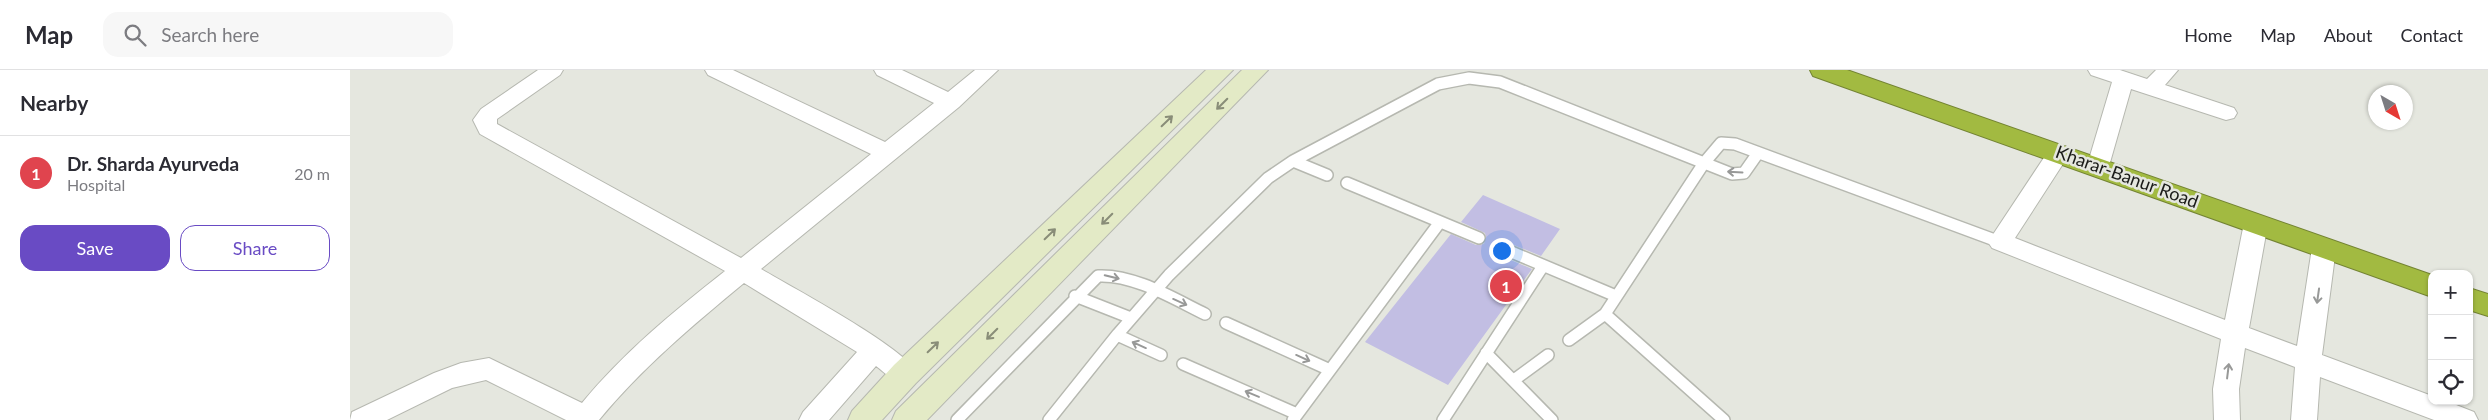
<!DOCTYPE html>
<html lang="en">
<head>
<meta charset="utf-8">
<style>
	:root { --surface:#fff; --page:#f7f7f7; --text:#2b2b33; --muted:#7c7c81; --line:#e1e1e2; --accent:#694bc4 }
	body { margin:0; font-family:Lato,sans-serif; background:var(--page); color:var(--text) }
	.controls { position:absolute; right:15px; bottom:15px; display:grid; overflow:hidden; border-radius:10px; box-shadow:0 1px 4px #0004 }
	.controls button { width:45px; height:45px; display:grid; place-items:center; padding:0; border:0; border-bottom:1px solid var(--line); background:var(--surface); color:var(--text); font:25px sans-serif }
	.compass { position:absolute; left:2018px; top:15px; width:45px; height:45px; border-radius:50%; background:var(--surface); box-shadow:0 1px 4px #0004; rotate:141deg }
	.you { position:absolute; left:1151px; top:180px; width:18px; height:18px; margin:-12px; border:4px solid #fff; border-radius:50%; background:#1a73e8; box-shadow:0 0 0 8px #1a73e833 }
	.badge { display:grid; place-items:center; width:32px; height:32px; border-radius:50%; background:var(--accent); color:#fff; font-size:16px; font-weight:700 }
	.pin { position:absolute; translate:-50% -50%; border:2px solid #fff; box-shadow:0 1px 5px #0006 }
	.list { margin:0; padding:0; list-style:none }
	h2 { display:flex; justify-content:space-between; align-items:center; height:65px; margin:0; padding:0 20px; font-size:21px }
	h2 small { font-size:16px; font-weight:400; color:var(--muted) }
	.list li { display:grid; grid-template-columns:32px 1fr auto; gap:15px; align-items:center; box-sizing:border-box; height:75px; padding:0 20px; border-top:1px solid var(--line) }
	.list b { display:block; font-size:19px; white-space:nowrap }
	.list p { margin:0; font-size:16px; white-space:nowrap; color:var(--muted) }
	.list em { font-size:16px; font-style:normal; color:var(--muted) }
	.actions { display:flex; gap:10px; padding:15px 20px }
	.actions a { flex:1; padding:11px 0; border:1px solid var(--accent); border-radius:15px; text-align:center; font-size:18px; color:var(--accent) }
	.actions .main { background:var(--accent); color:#fff }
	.icon { flex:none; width:28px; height:28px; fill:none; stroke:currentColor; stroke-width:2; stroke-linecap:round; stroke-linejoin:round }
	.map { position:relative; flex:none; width:2138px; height:350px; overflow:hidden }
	header { display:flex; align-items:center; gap:30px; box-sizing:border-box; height:70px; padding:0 25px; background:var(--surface); border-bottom:1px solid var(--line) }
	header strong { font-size:24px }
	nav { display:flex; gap:28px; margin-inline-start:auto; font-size:18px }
	.search { width:350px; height:45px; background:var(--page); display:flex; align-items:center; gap:12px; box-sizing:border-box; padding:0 18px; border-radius:15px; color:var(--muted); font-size:19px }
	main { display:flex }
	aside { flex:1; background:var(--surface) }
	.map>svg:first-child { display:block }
	.building { fill:#c2bee3 }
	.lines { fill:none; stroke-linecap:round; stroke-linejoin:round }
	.lane-casing { stroke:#b6b8b0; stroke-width:14 }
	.street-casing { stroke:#b6b8b0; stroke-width:2 }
	.secondary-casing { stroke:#b6b8b0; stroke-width:2 }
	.highway-casing { stroke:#738333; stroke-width:2 }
	.lane { stroke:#fff; stroke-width:11 }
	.street { fill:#fff; fill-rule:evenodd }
	.secondary { fill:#e3eac6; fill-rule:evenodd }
	.highway { fill:#a2ba41; fill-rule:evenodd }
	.oneway { stroke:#898d78 }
	.oneway2 { stroke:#989998 }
	.labels { text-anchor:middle; stroke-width:5; stroke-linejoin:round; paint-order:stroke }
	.street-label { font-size:18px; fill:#1b1c19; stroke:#e5e7df }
</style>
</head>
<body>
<header>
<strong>Map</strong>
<div class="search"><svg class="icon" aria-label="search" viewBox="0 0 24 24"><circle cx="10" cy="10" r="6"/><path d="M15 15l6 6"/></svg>Search here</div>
<nav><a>Home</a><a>Map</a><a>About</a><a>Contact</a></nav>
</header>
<main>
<aside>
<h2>Nearby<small></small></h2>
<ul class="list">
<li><span class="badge" style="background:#e0444e">1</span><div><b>Dr. Sharda Ayurveda</b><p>Hospital</p></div><em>20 m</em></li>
</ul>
<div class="actions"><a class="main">Save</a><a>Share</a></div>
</aside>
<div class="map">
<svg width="2138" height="350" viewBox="0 0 2138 350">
	<rect width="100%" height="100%" fill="#e5e7df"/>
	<path class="building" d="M1133,125l77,34 -19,27 -37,-15 -9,4v4l4,6 33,14 -84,116 -83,-43 86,-108 25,11 8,-1 2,-6 -1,-5 -24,-11z"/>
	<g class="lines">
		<defs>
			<path id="lane" d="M943,91l34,14
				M997,113l132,55
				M1152,178l114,48
				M725,226l56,22
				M876,253l104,47
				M767,265l44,20
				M1219,270l36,-26
				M1136,283l66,67
				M833,294l114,50
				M1164,310l34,-25
				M607,350l141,-144c36,-2 76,23 107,38
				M699,350l68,-85 52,-60 99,-97 25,-17 145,-77 31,-6 31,4 232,92 12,-1 14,-20
				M943,350l147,-198
				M1093,350l100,-154
				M1374,350l-119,-106 99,-151 17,-20 14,1 265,98"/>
			<path id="street" d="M188,0h25l-3,5 -63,44v5l244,134 130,-104 -163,-79 -3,-5h28l152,72 49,-39 -57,-28 -3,-5h28l46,22 27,-22h23l-39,37 -198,162c32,19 143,78 157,105l-4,8c-16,5 -25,-6 -38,-16l-47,54h-30l4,-8 54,-60 -113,-69c-52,43 -102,85 -145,137h-33l-80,-40 -34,8 -65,32h-37l2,-8 82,-39 27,-10 28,-5 93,45c42,-51 91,-91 143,-132l-245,-137 -7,-14 8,-11z
				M1738,0h32l27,9 9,-9h22l-13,15 69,23 3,5 -3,5 -8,2 -95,-31 -22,77 -3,6 -8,2 -8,-2 -3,-6 25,-84 -21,-7z
				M1709,75l8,2 3,6 -55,85 210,82 19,-97 4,-6 8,-3 8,3 4,6 -19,105 48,18 15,-98 4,-6 8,-3 8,3 4,6 -14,107 110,41v5h14l28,11 4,8h-44l-114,-43 -3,43h-26l4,-53 -50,-19 -6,41 1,31h-26l-1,-31 8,-50 -229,-91 -4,-6 4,-6 59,-89z"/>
			<path id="secondary" d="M856,0h27l-317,313 -34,37h-34l4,-9 42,-46z
				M892,0h26l-341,350h-35l4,-9z"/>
			<path id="highway" d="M1460,0h37l585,205v22l-619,-221z
				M2119,218l19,6v22l-19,-6z"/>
		</defs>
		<use href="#lane" class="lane-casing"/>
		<use href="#street" class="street-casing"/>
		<use href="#secondary" class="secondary-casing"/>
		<use href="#highway" class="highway-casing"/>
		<use href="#lane" class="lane"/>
		<use href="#street" class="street"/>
		<use href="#secondary" class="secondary"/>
		<use href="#highway" class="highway"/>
	</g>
	<defs><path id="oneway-shaft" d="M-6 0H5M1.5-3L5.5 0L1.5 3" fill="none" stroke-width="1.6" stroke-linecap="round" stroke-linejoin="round" transform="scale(1.25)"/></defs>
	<g class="oneway">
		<use href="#oneway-shaft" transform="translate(872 34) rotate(135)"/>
		<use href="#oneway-shaft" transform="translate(817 51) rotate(-44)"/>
		<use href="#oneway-shaft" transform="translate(757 149) rotate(135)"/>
		<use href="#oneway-shaft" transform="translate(700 164) rotate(-44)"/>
		<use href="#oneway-shaft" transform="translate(642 264) rotate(135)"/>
		<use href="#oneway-shaft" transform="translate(583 277) rotate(-44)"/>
	</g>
	<g class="oneway2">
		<use href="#oneway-shaft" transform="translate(1385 102) rotate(-177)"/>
		<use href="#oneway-shaft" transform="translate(762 207) rotate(14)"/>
		<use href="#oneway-shaft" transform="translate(1968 226) rotate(98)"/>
		<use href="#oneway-shaft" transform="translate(830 232) rotate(24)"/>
		<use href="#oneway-shaft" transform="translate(789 275) rotate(-156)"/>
		<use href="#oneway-shaft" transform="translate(953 288) rotate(24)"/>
		<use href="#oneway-shaft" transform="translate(1878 301) rotate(-83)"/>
		<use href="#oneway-shaft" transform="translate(902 324) rotate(-157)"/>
	</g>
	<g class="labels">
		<g class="street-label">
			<text transform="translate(1777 107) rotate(20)" y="6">Kharar-Banur Road</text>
		</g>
	</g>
</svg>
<div class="controls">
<button>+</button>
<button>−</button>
<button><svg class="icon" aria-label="locate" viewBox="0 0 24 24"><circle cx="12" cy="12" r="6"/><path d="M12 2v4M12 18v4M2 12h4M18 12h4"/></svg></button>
</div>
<svg class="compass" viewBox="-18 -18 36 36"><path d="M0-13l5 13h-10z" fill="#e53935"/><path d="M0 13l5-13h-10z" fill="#7c7c81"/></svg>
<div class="you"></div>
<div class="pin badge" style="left:1156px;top:216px;background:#e0444e">1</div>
</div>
</main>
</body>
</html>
